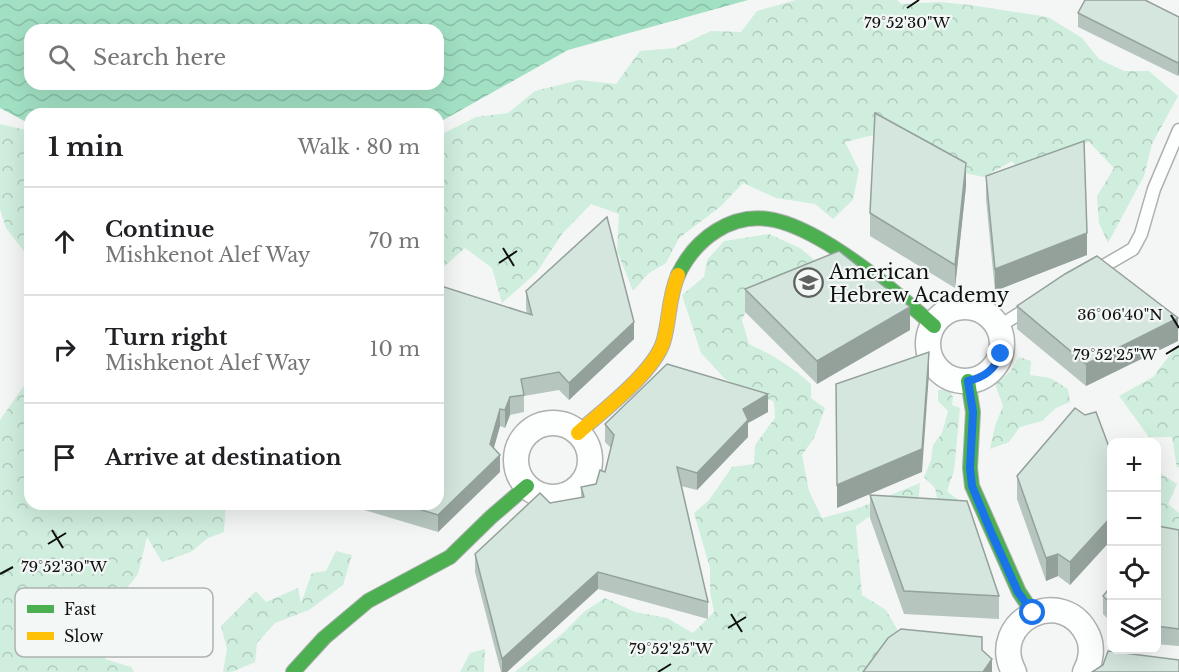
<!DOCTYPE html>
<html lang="en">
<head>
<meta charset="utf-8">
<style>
	:root { --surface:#fff; --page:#f2f2f2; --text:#202124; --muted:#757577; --line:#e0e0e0 }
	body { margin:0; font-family:"Libre Baskerville",serif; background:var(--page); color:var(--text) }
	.controls { position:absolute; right:18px; bottom:18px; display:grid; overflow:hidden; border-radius:12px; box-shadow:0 6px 24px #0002 }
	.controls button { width:54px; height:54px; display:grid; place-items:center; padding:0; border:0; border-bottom:2px solid var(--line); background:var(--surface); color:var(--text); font:30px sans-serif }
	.stop { position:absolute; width:18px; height:18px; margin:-14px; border:4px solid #1a73e8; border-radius:50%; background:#fff }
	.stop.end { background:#1a73e8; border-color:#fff; box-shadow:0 2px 6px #0008 }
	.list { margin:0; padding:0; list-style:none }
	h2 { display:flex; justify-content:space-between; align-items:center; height:78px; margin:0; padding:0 24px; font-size:26px }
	h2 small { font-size:20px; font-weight:400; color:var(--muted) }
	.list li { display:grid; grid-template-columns:39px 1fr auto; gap:18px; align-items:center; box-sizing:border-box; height:108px; padding:0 24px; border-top:2px solid var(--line) }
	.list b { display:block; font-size:22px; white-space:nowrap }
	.list p { margin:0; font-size:20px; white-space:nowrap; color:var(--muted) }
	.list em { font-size:20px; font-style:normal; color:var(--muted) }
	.icon { flex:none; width:33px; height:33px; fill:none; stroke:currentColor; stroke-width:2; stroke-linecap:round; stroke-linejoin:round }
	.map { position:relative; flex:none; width:1179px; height:672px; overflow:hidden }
	.search { position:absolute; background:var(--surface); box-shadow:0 6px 24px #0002; left:24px; top:24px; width:420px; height:66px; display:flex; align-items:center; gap:15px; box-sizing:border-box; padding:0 21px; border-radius:18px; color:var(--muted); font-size:22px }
	.panel { position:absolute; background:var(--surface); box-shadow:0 6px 24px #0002; left:24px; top:108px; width:420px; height:402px; border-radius:18px }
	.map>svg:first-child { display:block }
	.forest { fill:url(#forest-crowns) }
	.water { fill:url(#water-waves); fill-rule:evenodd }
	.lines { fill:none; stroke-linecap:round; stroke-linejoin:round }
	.lane-casing { stroke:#aeafaf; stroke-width:15 }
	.street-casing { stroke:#aeafaf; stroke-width:27 }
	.fast-casing { stroke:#aeafaf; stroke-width:16 }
	.slow-casing { stroke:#aeafaf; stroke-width:16 }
	.lane { stroke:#fdfefe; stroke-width:12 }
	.street { stroke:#fdfefe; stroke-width:24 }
	.fast { stroke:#4caf50; stroke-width:14 }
	.slow { stroke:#ffc107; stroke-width:14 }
	.wall { fill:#b6c6be }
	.shaded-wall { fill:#94a19b }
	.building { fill:#d4e6dd; stroke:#94a19b; stroke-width:1.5 }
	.route { stroke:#1a73e8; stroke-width:8 }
	.ticks { fill:none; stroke:#0f100f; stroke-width:2 }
	.labels { text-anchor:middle; stroke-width:4.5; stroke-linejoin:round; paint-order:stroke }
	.poi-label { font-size:20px; fill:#0f100f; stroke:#f3f7f5; text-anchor:start }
	.key { fill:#f3f7f5; stroke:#afb2b0; stroke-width:1.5 }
	.key-label { font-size:16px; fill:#0f100f }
	.ticks-label { font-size:15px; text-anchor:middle; fill:#0f100f; stroke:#f3f7f5; stroke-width:4.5; stroke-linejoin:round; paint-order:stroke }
</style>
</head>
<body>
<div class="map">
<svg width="1179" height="672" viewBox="0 0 1179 672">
	<defs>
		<pattern id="forest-crowns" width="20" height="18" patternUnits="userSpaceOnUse" patternTransform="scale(1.5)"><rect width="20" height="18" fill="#cfeede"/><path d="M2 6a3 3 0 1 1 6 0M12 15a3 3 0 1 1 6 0" fill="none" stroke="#b1cbbd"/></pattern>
		<pattern id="water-waves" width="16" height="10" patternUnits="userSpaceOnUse" patternTransform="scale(1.5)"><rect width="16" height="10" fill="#a1e0c3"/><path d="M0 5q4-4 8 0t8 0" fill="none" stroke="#89bfa6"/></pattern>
	</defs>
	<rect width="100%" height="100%" fill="#f4f6f5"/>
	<path class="forest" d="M796,0h101l4,4 39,-2 30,3 78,12 34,21 17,21 25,12h25l29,25 -26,48 -8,32 -36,67 -9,-20 -2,-27 17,-28 -25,-26 -68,31 -9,-12 -28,16 -29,-6 -57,-42 -53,13 14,28 -6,30 -20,19 -18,-15 -39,-6 -33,-15 -23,24 -41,31 -13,25 -17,10 -16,18 -16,-40 2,-37 -28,-10 -29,30 -25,38 -35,31 -10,-35 -27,-20 -27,24v-136l38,-19 32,-4 27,-22 44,-11 37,4 24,-33 35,-3 36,-17 30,1 16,-21z
		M0,124l30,7v128l-24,-31 -6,-19z
		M769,234l31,14 23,19 -70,29 -11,24 7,24c24,11 43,23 62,40v14l14,10 -11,30 -12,17 7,36 13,27 34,-9 64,-26 -2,26h-38l-24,17 6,69 24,15 15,26 -34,36h-352l48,-39 22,-22 20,-13 30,14 32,6 26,15 21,-21 -4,-21v-23l-16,-55 15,-13 23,-33 22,-3 1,-19 20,-27 -1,-16 -49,-23 -24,-26 -19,-58 22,-18 3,-17 17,-19z
		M1179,343v124l-2,1 -5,-31h-23l-30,-41 34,-19z
		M1019,357l12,4 -1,14 20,3 18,11 2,13 -14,6 -14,13 -22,6 -11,15 -19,7 5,-23 8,-20 -8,-22 15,-12z
		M30,377v127h196l-2,28 -16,6 -17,14 -29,10 -15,-25 -9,37 -32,41 -1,44 26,8 3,5h-134v-252z
		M938,390h11l4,7 -1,8 8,3 -6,63 -7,20 15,12h-24l-3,-15 -11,-11 7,-17 2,-15 9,-12 6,-22 -10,-10z
		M1157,471l20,13 -9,20 11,9v24l-22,-7z
		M336,551l16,4 -9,30 -34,25 -34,13 -18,20 -2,19 -23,10h-9l4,-23 -6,-23 35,-35 10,11 32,-14 3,15 11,-30 14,-2z
		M485,649l-1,23h-24l10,-19z"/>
	<path class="water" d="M0,0h748l-180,50 -130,73v-9h-408v10l-30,-16zM30,30h408v54h-408z"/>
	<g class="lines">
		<defs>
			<path id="lane" d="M1095,271l38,-22 8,-15 13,-45 25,-59
				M998,327l32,-20"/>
			<path id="street" d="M928 344a37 37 0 1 1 74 0a37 37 0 1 1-74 0Z
				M516 460a37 37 0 1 1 74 0a37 37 0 1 1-74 0Z
				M1014,672c-27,-51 50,-89 74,-36 5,11 3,26 -3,36"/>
			<path id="fast" d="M678,275c17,-36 54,-64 96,-55 51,11 121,71 160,106
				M968,381l5,31 -3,56 2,18 47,106 14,21
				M293,672l31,-34 44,-37 82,-44 41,-40 36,-31"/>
			<path id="slow" d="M578,433c24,-22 74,-59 85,-90 7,-23 5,-44 15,-68"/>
		</defs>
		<use href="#lane" class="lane-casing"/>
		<use href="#street" class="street-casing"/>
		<use href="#fast" class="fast-casing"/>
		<use href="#slow" class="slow-casing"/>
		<use href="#lane" class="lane"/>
		<use href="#street" class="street"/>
		<use href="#fast" class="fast"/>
		<use href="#slow" class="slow"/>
	</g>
	<path class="wall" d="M1078,13l101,4v57l-1,2 -100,-49z
		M986,176l101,79 -92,36 -9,-92z
		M966,186l-11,102 -85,-52v-23z
		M745,289l165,41 -93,54 -72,-72z
		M526,291l108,48 -65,61 -10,-10 -35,6v16l-14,3 -5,13 -5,-2 -6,22 6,24 -62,60 -94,-28h94l89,-190 -1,-6z
		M1017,306l161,35 -92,45 -69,-57z
		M768,412l-20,11v14l-51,53 -16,-4 27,116v17l-110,-30 -91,83h-6l-26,-100v-18l75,-51 31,-5v-11l15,-3 9,-12 6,-24 -6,-6v-18z
		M1112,455v84l-42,46 -12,-9 -12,5 -29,-82v-23z
		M870,495l129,101v23l-95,-5 -34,-96z
		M1156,529l23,1v116l-23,-2z
		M1112,585v53l-1,-16 -8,-8v-18z"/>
	<path class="shaded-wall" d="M1179,61v13l-1,2v-13z
		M966,163v23l-11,102v-23z
		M1087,233v22l-92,36v-22z
		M910,307v23l-93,54v-23z
		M1178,318v23l-92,45v-22z
		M634,322v17l-65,61v-17z
		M929,352v22l-7,98 -85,36v-23z
		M768,394v18l-20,11v14l-51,53v-17l46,-64z
		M510,397v18l-5,13v-18z
		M500,409v17l-10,35v-17z
		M500,455v17l-62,60v-17z
		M1112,516v23l-42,46v-23z
		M1058,554v22l-12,5v-23z
		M598,572v17l-91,83h-5v-13z
		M992,659v13h-9z"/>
	<path class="building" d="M1085,0h60l34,17v44l-1,2 -100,-50z
		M875,113l91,50 -11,102 -85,-52z
		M1084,141l3,92 -92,36 -9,-93z
		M607,217l27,105 -65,61 -10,-11 -38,7 3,16 -14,2 -5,13 -5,-1 -10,35 10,11 -62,60 -36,-11h36v-219l94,30 -6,-24z
		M839,251l71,56 -93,54 -72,-72z
		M1097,256l81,62 -92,46 -69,-58 48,-32z
		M929,352l-7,97 -85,36 -1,-101z
		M667,364l101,30 -25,15 5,11 -51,53 -20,-6 31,135 -110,-30 -96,87 -27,-105 65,-61 10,10 34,-6 -3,-10 15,-3 4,-14 5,2 9,-37 -9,-11z
		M1075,408l10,7 11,-3 16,43v61l-42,46 -12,-8 -12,4 -29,-82z
		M870,495l97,6 32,95 -95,-5z
		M1158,526l21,4v99l-23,-3v-97z
		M1112,585v20l-9,-9z
		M901,629l81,8v13l10,9 -9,13h-120l25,-34z
		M1108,651l71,9v12h-87l11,-7z"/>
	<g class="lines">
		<path class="route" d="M1001,354c-7,16 -16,23 -33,27l5,31 -3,56 2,18 19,46 27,60 15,21"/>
	</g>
	<path class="ticks" d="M907,8l12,-8M503,248l11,18M499,263l18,-12M1171,315l8,13M1166,354l13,-8M52,530l11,18M48,544l18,-11M0,574l13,-7M731,614l11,18M728,628l18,-11M658,672l13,-8"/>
	<defs>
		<symbol id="school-ring" viewBox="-11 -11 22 22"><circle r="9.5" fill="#f3f7f5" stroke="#5f6060" stroke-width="1.5"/><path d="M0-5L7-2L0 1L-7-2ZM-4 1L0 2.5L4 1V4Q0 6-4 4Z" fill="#5f6060"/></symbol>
	</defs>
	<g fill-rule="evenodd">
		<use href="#school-ring" x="792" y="266" width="33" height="33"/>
	</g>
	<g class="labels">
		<g class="poi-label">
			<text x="829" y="279">American<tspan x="829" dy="23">Hebrew Academy</tspan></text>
		</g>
	</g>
	<rect x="15" y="588" width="198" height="69" rx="9" class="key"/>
	<rect x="27" y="605" width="27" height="8" fill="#4caf50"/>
	<rect x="27" y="632" width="27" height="8" fill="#ffc107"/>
	<g class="key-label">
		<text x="64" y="615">Fast</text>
		<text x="64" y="642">Slow</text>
	</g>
	<g class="ticks-label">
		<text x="907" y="28">79°52'30"W</text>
		<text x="1120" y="320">36°06'40"N</text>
		<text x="1115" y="360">79°52'25"W</text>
		<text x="64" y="572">79°52'30"W</text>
		<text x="671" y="654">79°52'25"W</text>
	</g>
</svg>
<div class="controls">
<button>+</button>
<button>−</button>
<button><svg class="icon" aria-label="locate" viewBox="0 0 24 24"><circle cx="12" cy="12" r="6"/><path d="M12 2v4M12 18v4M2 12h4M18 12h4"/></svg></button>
<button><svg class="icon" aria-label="layers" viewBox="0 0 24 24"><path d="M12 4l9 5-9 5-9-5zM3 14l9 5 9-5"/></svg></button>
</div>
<div class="stop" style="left:1033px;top:613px"></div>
<div class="stop end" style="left:1001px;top:354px"></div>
<div class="search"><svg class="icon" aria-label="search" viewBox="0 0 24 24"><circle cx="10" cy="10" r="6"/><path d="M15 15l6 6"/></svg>Search here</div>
<section class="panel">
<h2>1 min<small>Walk · 80 m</small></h2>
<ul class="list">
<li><svg class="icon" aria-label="ahead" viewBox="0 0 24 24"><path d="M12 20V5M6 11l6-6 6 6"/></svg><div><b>Continue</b><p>Mishkenot Alef Way</p></div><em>70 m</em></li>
<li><svg class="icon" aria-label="right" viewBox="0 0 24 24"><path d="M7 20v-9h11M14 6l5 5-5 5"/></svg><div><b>Turn right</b><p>Mishkenot Alef Way</p></div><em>10 m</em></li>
<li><svg class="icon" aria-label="arrive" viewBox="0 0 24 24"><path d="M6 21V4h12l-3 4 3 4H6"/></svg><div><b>Arrive at destination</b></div></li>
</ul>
</section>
</div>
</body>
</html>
